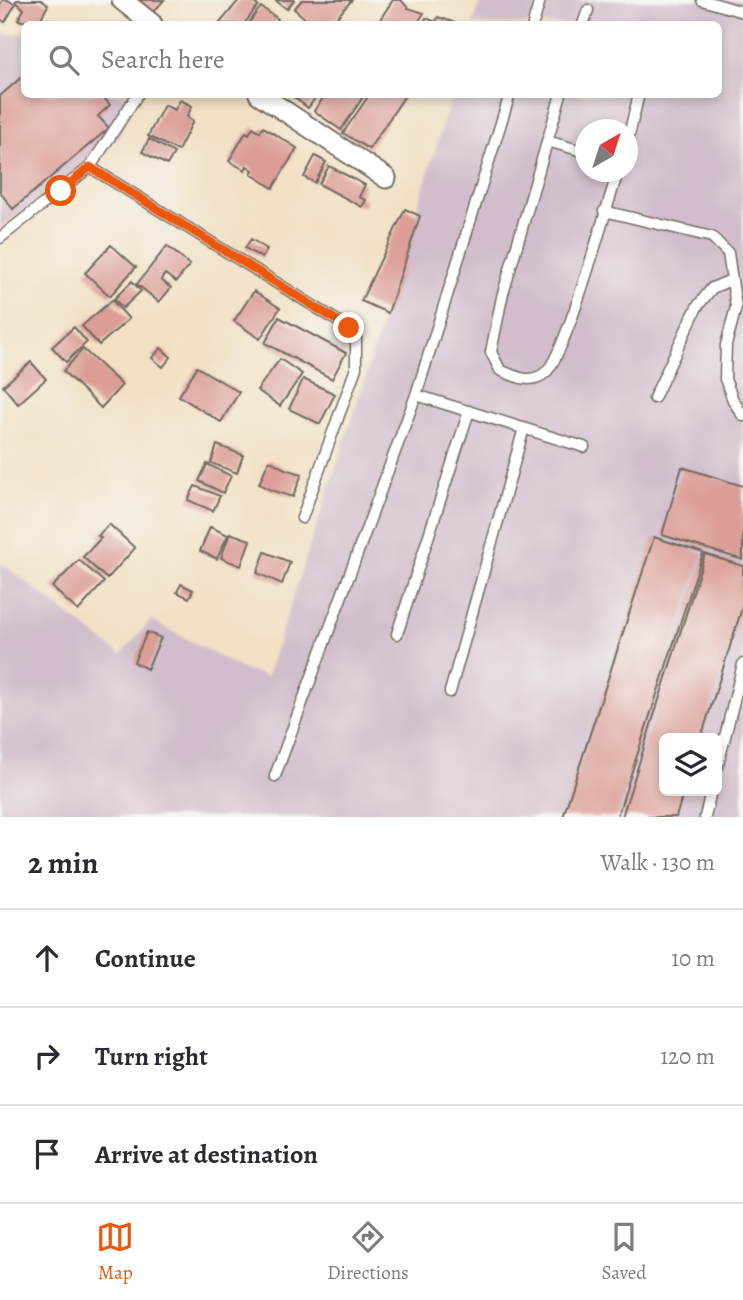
<!DOCTYPE html>
<html lang="en">
<head>
<meta charset="utf-8">
<style>
	:root { --surface:#fff; --page:#f7f7f7; --text:#2b2b33; --muted:#7c7c81; --line:#e1e1e2; --accent:#ea580c }
	body { margin:0; font-family:Alegreya,serif; background:var(--page); color:var(--text) }
	.controls { position:absolute; right:21px; bottom:21px; display:grid; overflow:hidden; border-radius:10px; box-shadow:0 4px 10px #0003 }
	.controls button { width:63px; height:63px; display:grid; place-items:center; padding:0; border:0; border-bottom:2px solid var(--line); background:var(--surface); color:var(--text); font:35px sans-serif }
	.compass { position:absolute; left:575px; top:119px; width:63px; height:63px; border-radius:50%; background:var(--surface); box-shadow:0 4px 10px #0003; rotate:39deg }
	.stop { position:absolute; width:21px; height:21px; margin:-16px; border:5px solid #ea580c; border-radius:50%; background:#fff }
	.stop.end { background:#ea580c; border-color:#fff; box-shadow:0 2px 7px #0008 }
	.list { margin:0; padding:0; list-style:none }
	h2 { display:flex; justify-content:space-between; align-items:center; height:91px; margin:0; padding:0 28px; font-size:30px }
	h2 small { font-size:23px; font-weight:400; color:var(--muted) }
	.list li { display:grid; grid-template-columns:46px 1fr auto; gap:21px; align-items:center; box-sizing:border-box; height:98px; padding:0 28px; border-top:2px solid var(--line) }
	.list b { display:block; font-size:26px; white-space:nowrap }
	.list em { font-size:23px; font-style:normal; color:var(--muted) }
	.icon { flex:none; width:38px; height:38px; fill:none; stroke:currentColor; stroke-width:2; stroke-linecap:round; stroke-linejoin:round }
	.map { position:relative; flex:none; width:743px; height:817px; overflow:hidden }
	.search { position:absolute; background:var(--surface); box-shadow:0 4px 10px #0003; left:21px; right:21px; top:21px; height:77px; display:flex; align-items:center; gap:18px; box-sizing:border-box; padding:0 24px; border-radius:10px; color:var(--muted); font-size:26px }
	.sheet { height:385px; background:var(--surface) }
	nav { display:flex; justify-content:space-around; align-items:center; box-sizing:border-box; height:98px; border-top:2px solid var(--line); background:var(--surface); font-size:19px; color:var(--muted) }
	nav a { display:grid; justify-items:center; gap:4px }
	nav .on { color:var(--accent) }
	.map>svg:first-child { display:block }
	.industrial { fill:#d1bdcb; fill-rule:evenodd }
	.building { fill:#db9d95 }
	.lines { fill:none; stroke-linecap:round; stroke-linejoin:round }
	.lane-casing { stroke:#716a61; stroke-width:13 }
	.street-casing { stroke:#716a61; stroke-width:23 }
	.lane { stroke:#fff; stroke-width:10 }
	.street { stroke:#fff; stroke-width:19 }
	.route { stroke:#ea580c; stroke-width:9 }
</style>
</head>
<body>
<div class="map">
<svg width="743" height="817" viewBox="0 0 743 817">
	<rect width="100%" height="100%" fill="#f6f6f2"/>
	<filter id="ink" filterUnits="userSpaceOnUse"><feTurbulence type="fractalNoise" baseFrequency=".0143" numOctaves="2"/><feDisplacementMap in="SourceGraphic" scale="14" xChannelSelector="R" yChannelSelector="G"/><feConvolveMatrix kernelMatrix="1 2 1 2 8 2 1 2 1" color-interpolation-filters="sRGB"/></filter>
	<filter id="wash" filterUnits="userSpaceOnUse"><feTurbulence type="fractalNoise" baseFrequency=".00686" numOctaves="4" result="noise"/><feDisplacementMap in="SourceGraphic" scale="28" xChannelSelector="R" yChannelSelector="G"/><feGaussianBlur stdDeviation="1.57" result="paint"/><feColorMatrix in="noise" values="0 0 0 0 0 0 0 0 0 0 0 0 0 0 0 0 0 1.4 0 .05"/><feComposite in="paint" operator="in"/></filter>
	<g filter="url(#wash)">
		<rect width="100%" height="100%" fill="#f2e0c4"/>
		<path class="industrial" d="M481,0h262v817h-743v-255l121,93 30,-35 93,50 23,6 95,-288 90,-293 266,-1v-70h-245zM586,130h42v42h-42zM664,738h53v53h-53z
			M24,33v61l111,1 -15,41 -120,93v-194z"/>
		<g id="blocks">
			<path class="building" d="M3,0h5l7,5 -10,17 -5,-3v-15z
				M17,0h24l7,5 -10,19 -20,-4 6,-11 -9,-7z
				M134,0h30l-13,15z
				M239,0h11l8,6 -14,18h-25z
				M275,0h19l-7,9z
				M302,0h50l-21,24h-19l-18,-15z
				M393,0h8l7,8 16,5 -7,11h-40z
				M261,7l17,12 -4,5h-26z
				M438,17l20,7h-35l3,-6 10,4z
				M24,75v19h77l9,11 -12,11 11,12 -96,81 -13,-17v-96z
				M290,94h28l-10,14z
				M326,94h39l-24,36 -27,-19z
				M370,94h36l-37,55 -26,-16z
				M180,100l12,6 -5,11 6,4 -15,30 -30,-15 16,-31 11,5z
				M253,127l7,5 3,-5 34,21 -24,40 -22,-14 2,-4 -6,-4 -2,4 -16,-9 17,-29 3,2z
				M149,139l25,14 -7,12 -25,-13z
				M315,156l11,6 -11,21 -11,-6z
				M329,166l36,19 -6,12 7,3 -4,7 -43,-23z
				M405,209l15,7 -32,97 -27,-12z
				M251,239l16,10 -5,9 -17,-10z
				M111,245l25,22 -26,29 -25,-23z
				M167,246l23,19 -14,17 -11,-8 -4,6 10,8 -12,14 -22,-18z
				M132,281l9,10 -18,17 -9,-9z
				M254,291l26,17 -20,31 -26,-18z
				M112,300l17,19 -30,26 -17,-19z
				M279,317l67,36 -14,26 -67,-36z
				M74,327l13,15 -21,20 -14,-15z
				M161,348l10,9 -8,10 -11,-9z
				M83,349l39,36 -21,23 -38,-37z
				M280,359l22,15 -22,32 -23,-16z
				M31,362l15,17 -28,25 -15,-18z
				M197,367l42,25 -18,30 -42,-26z
				M303,379l32,15 -15,30 -31,-15z
				M217,445l26,10 -6,18 -26,-10z
				M269,460l16,9 17,5 -9,23 -22,-7 -12,-6z
				M207,464l24,12 -8,17 -24,-12z
				M682,467l61,19v74l-81,-25z
				M195,486l25,10 -7,15 -25,-11z
				M109,524l26,24 -28,31 -24,-22 18,-19 -3,-2z
				M210,527l18,8 -11,24 -17,-8z
				M230,533l20,7 -9,26 -20,-8z
				M654,537l49,16 -86,264h-54z
				M265,552l25,10 -8,22 -25,-11z
				M705,554l38,12v39l-42,133h-37v53h20l-8,26h-54z
				M79,560l25,22 -26,29 -26,-24z
				M181,584l12,6 -4,8 -12,-6z
				M147,632l14,6 -14,31 -13,-7z"/>
		</g>
	</g>
	<g filter="url(#ink)">
		<use href="#blocks" fill-opacity="0" stroke="#716a61" stroke-width="2"/>
		<g class="lines">
			<defs>
				<path id="lane" d="M702,0l41,12
					M533,24l7,-24
					M583,24l5,-14
					M561,94l-59,203 -11,55 9,18c14,6 30,15 45,3 21,-17 61,-166 73,-201
					M628,139l10,-41
					M547,141l39,11
					M90,167l48,-73
					M604,211l108,26 16,16 8,54 -10,38 -1,34 8,21 10,16
					M0,238l90,-71 259,161 7,11v29l-54,150
					M416,395l168,52
					M654,398l43,-91 15,-19 19,-8
					M397,634l72,-223
					M450,692l74,-264
					M717,769l26,-105
					M275,776l141,-381 94,-301
					M705,817l6,-26"/>
				<path id="street" d="M122,0l30,24
					M259,94l127,84"/>
			</defs>
			<use href="#lane" class="lane-casing"/>
			<use href="#street" class="street-casing"/>
			<use href="#lane" class="lane"/>
			<use href="#street" class="street"/>
		</g>
	</g>
	<g class="lines" filter="url(#ink)">
		<path class="route" d="M61,191l29,-24 259,161"/>
	</g>
</svg>
<div class="controls">
<button><svg class="icon" aria-label="layers" viewBox="0 0 24 24"><path d="M12 4l9 5-9 5-9-5zM3 14l9 5 9-5"/></svg></button>
</div>
<svg class="compass" viewBox="-18 -18 36 36"><path d="M0-13l5 13h-10z" fill="#e53935"/><path d="M0 13l5-13h-10z" fill="#7c7c81"/></svg>
<div class="stop" style="left:61px;top:191px"></div>
<div class="stop end" style="left:349px;top:328px"></div>
<div class="search"><svg class="icon" aria-label="search" viewBox="0 0 24 24"><circle cx="10" cy="10" r="6"/><path d="M15 15l6 6"/></svg>Search here</div>
</div>
<section class="sheet">
<h2>2 min<small>Walk · 130 m</small></h2>
<ul class="list">
<li><svg class="icon" aria-label="ahead" viewBox="0 0 24 24"><path d="M12 20V5M6 11l6-6 6 6"/></svg><div><b>Continue</b></div><em>10 m</em></li>
<li><svg class="icon" aria-label="right" viewBox="0 0 24 24"><path d="M7 20v-9h11M14 6l5 5-5 5"/></svg><div><b>Turn right</b></div><em>120 m</em></li>
<li><svg class="icon" aria-label="arrive" viewBox="0 0 24 24"><path d="M6 21V4h12l-3 4 3 4H6"/></svg><div><b>Arrive at destination</b></div></li>
</ul>
</section>
<nav>
<a class="on"><svg class="icon" aria-label="map" viewBox="0 0 24 24"><path d="M3 6l6-2 6 2 6-2v14l-6 2-6-2-6 2zM9 4v14M15 6v14"/></svg>Map</a>
<a><svg class="icon" aria-label="directions" viewBox="0 0 24 24"><path d="M12 3l9 9-9 9-9-9zM9 14v-3h6M13 9l2 2-2 2"/></svg>Directions</a>
<a><svg class="icon" aria-label="saved" viewBox="0 0 24 24"><path d="M7 4h10v16l-5-4-5 4z"/></svg>Saved</a>
</nav>
</body>
</html>
